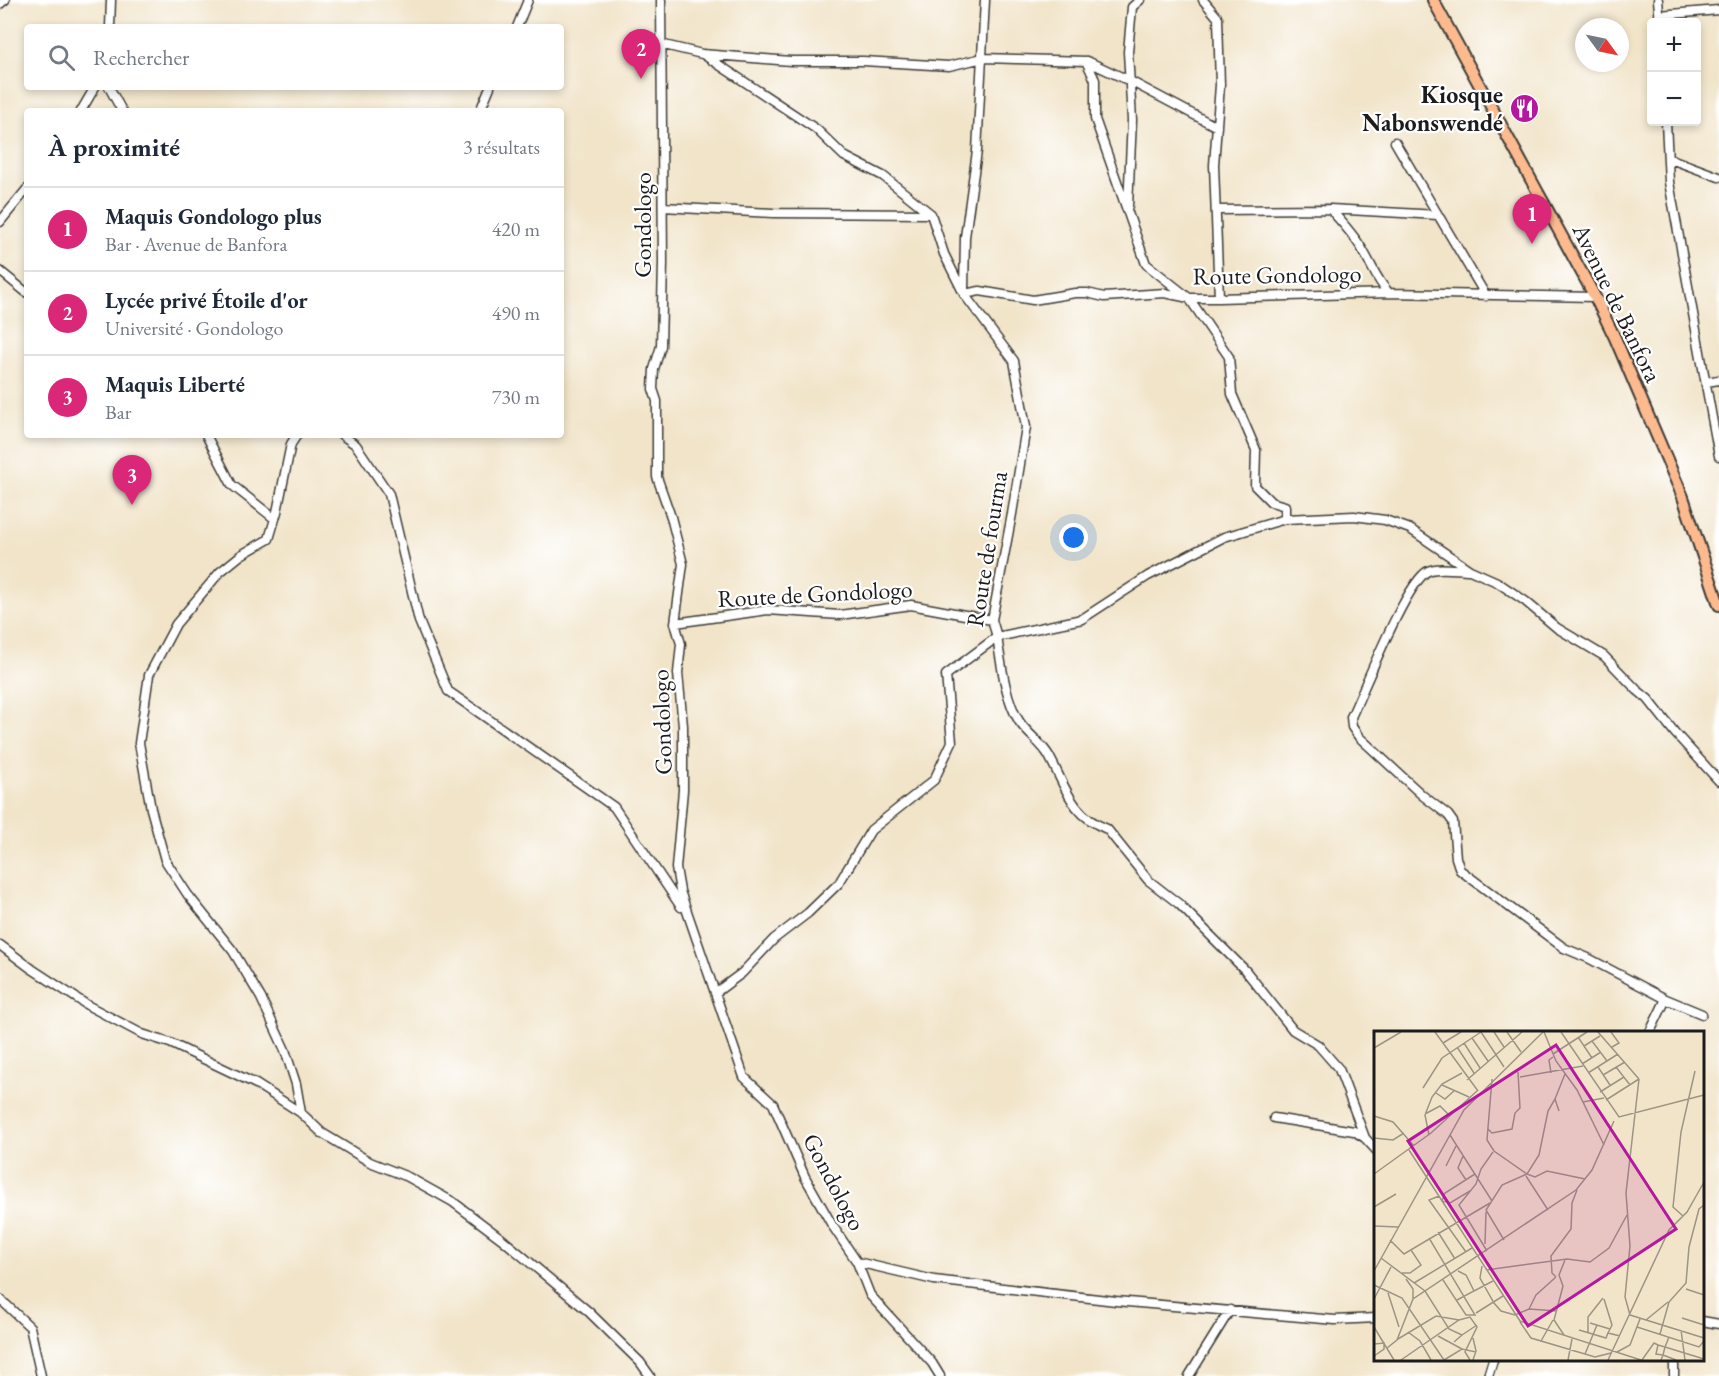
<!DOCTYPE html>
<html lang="fr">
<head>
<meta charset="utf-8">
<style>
	:root { --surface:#fff; --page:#f6f6f7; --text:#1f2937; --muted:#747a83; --line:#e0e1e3; --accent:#db2777 }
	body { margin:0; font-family:"EB Garamond",serif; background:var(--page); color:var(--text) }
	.controls { position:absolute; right:18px; top:18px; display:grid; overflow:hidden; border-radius:6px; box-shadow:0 3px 9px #0003 }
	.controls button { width:54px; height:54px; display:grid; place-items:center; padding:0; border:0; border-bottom:2px solid var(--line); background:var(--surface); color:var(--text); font:30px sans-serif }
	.compass { position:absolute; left:1575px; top:18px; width:54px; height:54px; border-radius:50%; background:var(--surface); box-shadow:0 3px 9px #0003; rotate:123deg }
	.you { position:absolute; left:1074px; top:538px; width:21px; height:21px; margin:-15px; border:4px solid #fff; border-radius:50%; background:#1a73e8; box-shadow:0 0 0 9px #1a73e833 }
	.badge { display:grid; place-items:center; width:39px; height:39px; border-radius:50%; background:var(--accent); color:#fff; font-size:20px; font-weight:700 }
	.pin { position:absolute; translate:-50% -50px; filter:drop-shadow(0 2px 3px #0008) }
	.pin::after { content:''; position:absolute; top:32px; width:21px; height:18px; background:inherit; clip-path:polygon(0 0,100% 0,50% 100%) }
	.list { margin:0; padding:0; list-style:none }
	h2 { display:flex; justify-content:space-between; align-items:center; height:78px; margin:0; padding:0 24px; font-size:26px }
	h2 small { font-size:20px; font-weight:400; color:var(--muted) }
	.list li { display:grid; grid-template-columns:39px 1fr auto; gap:18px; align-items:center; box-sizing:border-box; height:84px; padding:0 24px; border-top:2px solid var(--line) }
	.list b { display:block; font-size:22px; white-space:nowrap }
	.list p { margin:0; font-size:20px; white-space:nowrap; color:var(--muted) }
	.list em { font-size:20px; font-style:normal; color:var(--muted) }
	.icon { flex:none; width:33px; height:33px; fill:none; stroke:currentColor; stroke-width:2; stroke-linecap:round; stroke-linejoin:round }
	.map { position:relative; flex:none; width:1719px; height:1376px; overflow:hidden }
	.search { position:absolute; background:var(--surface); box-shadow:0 3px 9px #0003; left:24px; top:24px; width:540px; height:66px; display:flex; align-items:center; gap:15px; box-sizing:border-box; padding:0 21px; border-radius:6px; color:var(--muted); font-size:22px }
	.panel { position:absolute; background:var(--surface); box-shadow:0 3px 9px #0003; left:24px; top:108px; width:540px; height:330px; border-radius:6px }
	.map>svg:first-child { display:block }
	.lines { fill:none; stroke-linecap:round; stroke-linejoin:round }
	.minor-casing { stroke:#3c3a36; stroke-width:11 }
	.major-casing { stroke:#3c3a36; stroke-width:14 }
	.minor { stroke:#fff; stroke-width:8 }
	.major { stroke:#fcba8e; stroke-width:10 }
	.labels { text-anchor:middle; stroke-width:4.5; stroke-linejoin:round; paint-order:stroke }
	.poi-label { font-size:24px; font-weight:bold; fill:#1c1c1c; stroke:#fff; text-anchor:end }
	.street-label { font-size:24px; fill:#1c1c1c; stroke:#fff }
	.inset-road { fill:none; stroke:#9c9484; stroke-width:1.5 }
	.view { fill:#b5179e; fill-opacity:0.15; stroke:#b5179e; stroke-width:3 }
	.inset-edge { fill:none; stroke:#1c1c1c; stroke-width:3 }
</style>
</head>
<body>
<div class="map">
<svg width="1719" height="1376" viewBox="0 0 1719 1376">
	<rect width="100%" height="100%" fill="#fff"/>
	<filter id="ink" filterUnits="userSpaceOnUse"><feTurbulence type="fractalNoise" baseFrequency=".0167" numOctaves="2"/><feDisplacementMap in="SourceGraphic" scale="12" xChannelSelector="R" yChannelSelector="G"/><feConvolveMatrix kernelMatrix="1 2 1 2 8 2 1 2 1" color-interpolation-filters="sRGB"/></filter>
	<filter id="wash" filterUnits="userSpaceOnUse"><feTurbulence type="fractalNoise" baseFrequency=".008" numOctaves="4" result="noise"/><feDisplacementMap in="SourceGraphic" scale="24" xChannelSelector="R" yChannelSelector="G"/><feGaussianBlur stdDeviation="1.35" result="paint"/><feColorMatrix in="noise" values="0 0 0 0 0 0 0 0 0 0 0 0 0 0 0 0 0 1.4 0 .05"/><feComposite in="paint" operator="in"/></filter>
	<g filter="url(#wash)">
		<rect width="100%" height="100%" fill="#f1e4c9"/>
	</g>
	<g filter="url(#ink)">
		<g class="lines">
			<defs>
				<path id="minor" d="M661,0l2,263 -2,83 -7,23 -1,20 4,12v76l14,40 12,47 -8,59 6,21 -3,29 5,53v64l-7,78 4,23 64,186 29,27 32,73 27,48 25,37 13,33 62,68 8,13
					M1203,0l15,18 2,67 -6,80 5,133
					M1658,0l2,22
					M0,4l5,-4
					M1659,15l60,-5
					M110,27l1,-27
					M517,27l11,-27
					M660,44l42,10 89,7h72l86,5 34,-8 103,3 9,19v39l51,145 43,34 40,59 3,37 24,56 -1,36 16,16 14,4v13
					M704,55l112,74 28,27 39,20 48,38
					M1087,61l43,20 87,46
					M109,87l13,24
					M81,111l14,-24
					M480,111l10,-24
					M1666,122l3,60 50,274
					M1395,142l91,154
					M1668,158l51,19
					M1128,206l4,-86 -4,-68 4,-45 8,-7
					M663,207l110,6 158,1 13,40 20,40 50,67 12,66 -14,87 -20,106 5,17 -51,38 6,67 -18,38 -63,50 -32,53 -31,30 -34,26 -32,34 -27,20
					M1330,209l108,6
					M1216,210l114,-1c12,13 23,25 32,40 10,16 14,31 27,44
					M0,222l27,-33
					M0,271l27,22
					M964,290l1,-53 12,-86 8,-151
					M964,294l16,-3 53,9 42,-7h12l17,4 61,-4 24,5h30l170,-5 206,4
					M1706,382l13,-2
					M206,435l26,50 43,34
					M297,435l-6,9 -14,68 -8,27 -28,16 -21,17 -44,52 -27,51 -10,68 12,66 14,51 23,35 45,56 28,47 24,52 11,34 5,29
					M342,435l14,10 33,49 30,127 29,70 166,116 67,100
					M1469,570c-12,0 -30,-4 -41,1 -22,11 -64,119 -77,146l1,10 7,10 63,58 26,20 5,7 3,36 4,12 104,78 24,10 78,41 36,15
					M675,623l93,-13 72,5 71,-10 81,15
					M0,945l32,24 55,36 55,29 28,9 86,41 45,29 21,20 15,9 33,20 38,15 45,25 49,37 87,73 51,50 10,14
					M1650,1032l16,-33
					M1274,1118l80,13 11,7 11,12
					M1365,1138l-26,-69 -21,-24 -25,-15 -48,-60 -66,-66 -31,-24 -41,-51c-36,-14 -41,-42 -58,-73 -7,-13 -22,-22 -30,-35 -14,-22 -18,-59 -22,-84l85,-18 66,-43 76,-39 61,-18 69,-3 31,4 25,9 60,41 27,12 28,19 32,27 47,28 33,34 11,9 27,34 44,48
					M857,1262l77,18 182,21 219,19 41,-2
					M0,1299l30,28 11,49
					M1702,1321l17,3
					M1674,1360v16
					M1189,1376l41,-66
					M1488,1376l5,-16"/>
				<path id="major" d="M1433,0l162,297 20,41 68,159 36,108"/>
			</defs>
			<use href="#minor" class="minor-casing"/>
			<use href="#major" class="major-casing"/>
			<use href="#minor" class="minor"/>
			<use href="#major" class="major"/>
		</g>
	</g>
	<defs>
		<symbol id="restaurant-disc" viewBox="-11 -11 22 22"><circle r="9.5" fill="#b5179e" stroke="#fff"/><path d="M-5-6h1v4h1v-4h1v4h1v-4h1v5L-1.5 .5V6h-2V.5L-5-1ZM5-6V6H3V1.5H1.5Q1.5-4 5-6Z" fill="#fff"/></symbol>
	</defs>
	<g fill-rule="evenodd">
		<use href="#restaurant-disc" x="1508" y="92" width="33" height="33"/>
	</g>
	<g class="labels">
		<g class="poi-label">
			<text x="1503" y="103">Kiosque<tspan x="1503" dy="28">Nabonswendé</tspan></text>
		</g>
		<g class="street-label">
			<text transform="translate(643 225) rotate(-90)" y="8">Gondologo</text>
			<text transform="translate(1277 275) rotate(-1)" y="8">Route Gondologo</text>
			<text transform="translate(1617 303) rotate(64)" y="8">Avenue de Banfora</text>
			<text transform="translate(987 549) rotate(-81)" y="8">Route de fourma</text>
			<text transform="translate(815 594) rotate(-3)" y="8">Route de Gondologo</text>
			<text transform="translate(662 722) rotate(-92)" y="8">Gondologo</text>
			<text transform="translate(834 1182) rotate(62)" y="8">Gondologo</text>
		</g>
	</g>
	<g transform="translate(1374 1031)">
		<rect width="330" height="330" fill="#f1e4c9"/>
		<path class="inset-road" d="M61,1l43,59M107,1l23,35M120,1l10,15M133,1l14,20M170,1l12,29 21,29 27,55M187,1l58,85 85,-22M224,1l41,47M237,1l8,11 -7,4M204,6l14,21M98,7l16,23M218,10l15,20M69,12l18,-11M90,12l16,25M210,15l16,-10M83,16l17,26M0,17l27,-16M179,23l34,-22M208,33l19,-12M224,36l12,18M242,36l14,18M177,42l-2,-13 4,-3M214,42l30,-19M229,44l22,-13M146,46l63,-11M118,48l-5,61 7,11 33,23 12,-19 9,-44 7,-12M93,49l55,-48M68,54l27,12M49,57l19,-30 39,-26M226,61l24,-15M62,62l9,6 10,-9M232,69l33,-21M209,71l21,-4M185,80l-4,-12 10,-25M51,83l15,-8 10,10M0,85l19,6 21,24M114,98l4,4 20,-4 3,-16 5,-5 -2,-36M55,104l-4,-20 7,-18 10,-13 20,-11M76,104l42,66M0,107l19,2 11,-7M35,119l111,171 121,39M89,125l-5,12 8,12M72,135l10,-20M0,143l57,-41 46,-42M152,145l22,34M96,160l-20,12 -8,-2 3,-8 30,-19M65,165l-10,4 37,52M0,176l22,-13M309,185l-10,-9 8,-75 14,-61M0,195l24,1M64,201l17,27M55,207l46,77h-9l-23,-35M16,209l14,14 86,-51M130,209l-18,-30 16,-25 25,-11 8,3 12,-6 38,8M111,213l1,-32M113,220l-28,-46 17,-21 5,-15 12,-17M7,227l44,33 24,38 13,6 -8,7M108,235l-2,12 14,25 7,8 14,4M112,239l81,-11 23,3 19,-14 18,-33M0,240l90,-161 79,-78M28,242h8l11,-8 -10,-15M182,246l-4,-4 -1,-17 20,-27 1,-26 5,-13M32,248l7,10v10M40,252l58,-35M0,254l28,13 42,62M312,258l18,6M100,260l19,-10M14,262l11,34M0,268l17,-32M230,268l8,26 -4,8M83,269l17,-9 -8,-16 -8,-4M155,278l7,-14 20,-18M102,282l27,-17M141,284l14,-6 28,2M256,284l-5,-18 5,-51 -4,-53 13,-114M256,284l74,23M308,287l22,7M272,289l22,-18M146,291l11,16 64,19 16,-4M216,292l20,6M0,296l20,33M263,296l62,20 5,-6M205,299l27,8 2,-5 12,3M307,299l4,30M34,301l12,9 11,19M214,301v-15l15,-19M286,303l9,-32 17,-19 3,-36 10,-38 5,-4M88,304l15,-10M190,304l-10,-15 9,-34 -4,-11 6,-15M64,305l24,13M295,306l-4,10 39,12M24,308l38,-23 23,4M167,310l12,-21M0,313l10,-1v6l-10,7M284,314l7,2 -2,8 13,5M13,317l10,-8 16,-41 163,-109 16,-20 22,-49M243,321l13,-7 10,-26M211,323l12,-29M27,329l58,-40 11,-3 7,10 -12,25 5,8M70,329l18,-11 14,3M99,329l3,-9 -3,-13M194,329l4,-21M234,329l61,-130 18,-18 17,-30M268,329l12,-17 4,2 -2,9 7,1 -2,5"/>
		<path class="view" d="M182,14l120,184 -148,97 -120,-185z"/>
		<rect width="330" height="330" class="inset-edge"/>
	</g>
</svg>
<div class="controls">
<button>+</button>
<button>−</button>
</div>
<svg class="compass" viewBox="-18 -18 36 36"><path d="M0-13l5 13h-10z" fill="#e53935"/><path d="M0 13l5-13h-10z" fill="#747a83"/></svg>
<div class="you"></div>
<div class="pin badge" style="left:1532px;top:244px">1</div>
<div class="pin badge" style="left:641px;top:79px">2</div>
<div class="pin badge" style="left:132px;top:505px">3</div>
<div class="search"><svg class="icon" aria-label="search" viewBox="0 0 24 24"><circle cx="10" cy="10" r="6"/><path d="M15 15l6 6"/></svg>Rechercher</div>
<section class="panel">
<h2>À proximité<small>3 résultats</small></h2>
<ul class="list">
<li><span class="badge">1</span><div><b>Maquis Gondologo plus</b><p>Bar · Avenue de Banfora</p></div><em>420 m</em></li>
<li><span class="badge">2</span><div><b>Lycée privé Étoile d'or</b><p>Université · Gondologo</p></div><em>490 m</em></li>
<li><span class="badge">3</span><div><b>Maquis Liberté</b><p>Bar</p></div><em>730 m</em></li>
</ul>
</section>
</div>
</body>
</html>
